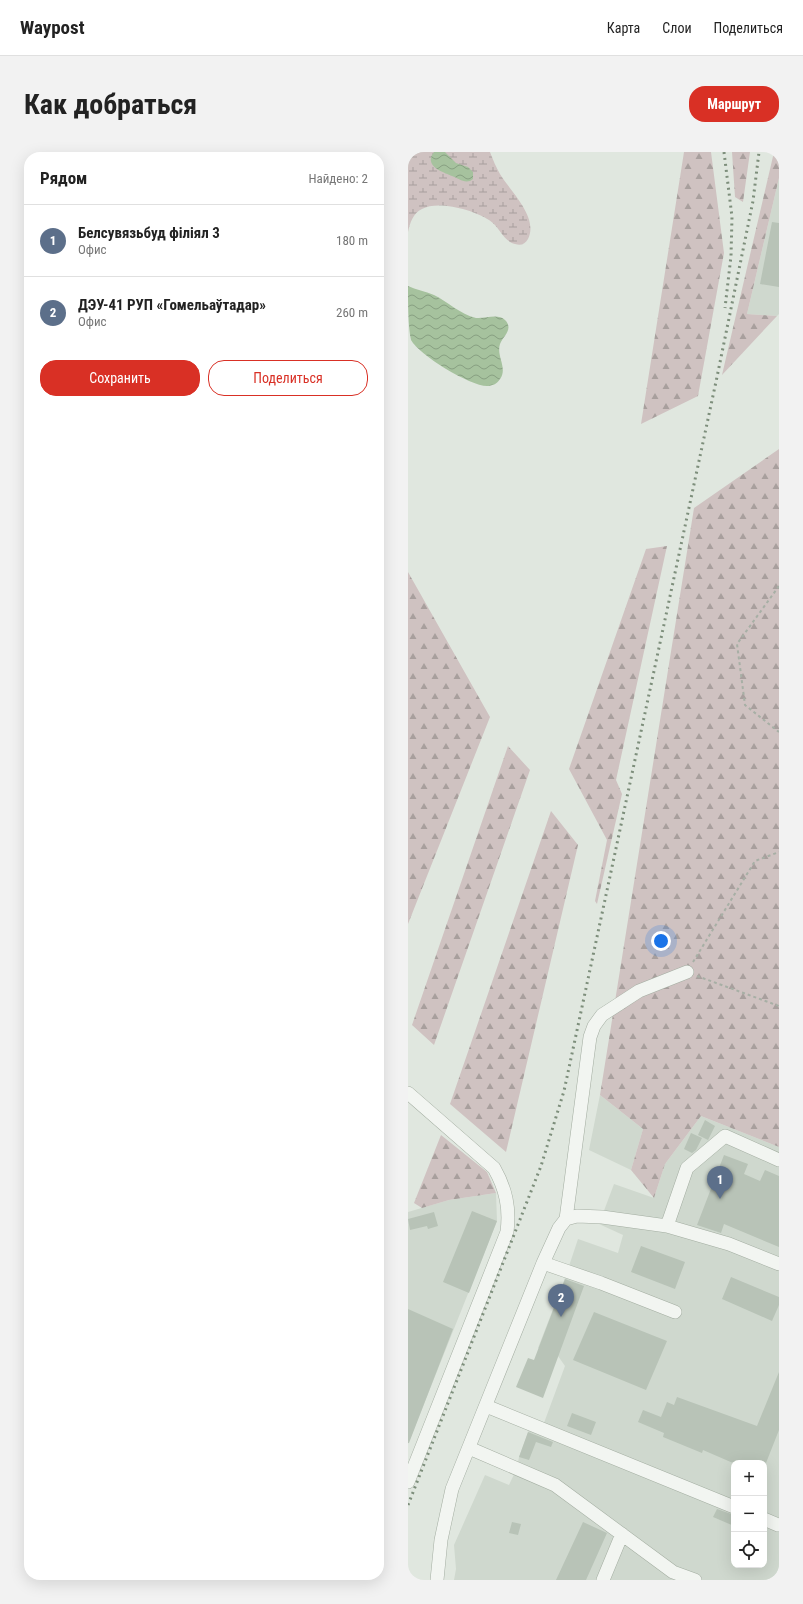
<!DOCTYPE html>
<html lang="ru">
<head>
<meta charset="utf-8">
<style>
	:root { --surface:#fff; --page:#f2f2f2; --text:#222; --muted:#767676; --line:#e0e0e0; --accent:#d93025 }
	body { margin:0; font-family:"Roboto Condensed",sans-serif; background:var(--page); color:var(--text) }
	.controls { position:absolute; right:12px; bottom:12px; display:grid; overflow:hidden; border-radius:8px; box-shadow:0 4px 16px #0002 }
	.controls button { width:36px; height:36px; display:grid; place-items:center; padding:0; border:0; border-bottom:1px solid var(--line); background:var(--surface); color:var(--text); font:20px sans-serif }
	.you { position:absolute; left:253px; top:789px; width:14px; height:14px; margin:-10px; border:3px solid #fff; border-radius:50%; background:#1a73e8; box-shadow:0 0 0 6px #1a73e833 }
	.badge { display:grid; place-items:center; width:26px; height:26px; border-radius:50%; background:var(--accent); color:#fff; font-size:13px; font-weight:700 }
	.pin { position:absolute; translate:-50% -33px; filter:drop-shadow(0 1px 2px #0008) }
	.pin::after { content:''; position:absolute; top:21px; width:14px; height:12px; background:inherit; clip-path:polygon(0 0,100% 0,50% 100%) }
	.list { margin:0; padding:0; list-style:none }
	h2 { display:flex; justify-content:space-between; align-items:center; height:52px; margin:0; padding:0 16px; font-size:17px }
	h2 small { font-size:13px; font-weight:400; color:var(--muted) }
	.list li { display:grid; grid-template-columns:26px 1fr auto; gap:12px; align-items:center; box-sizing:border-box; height:72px; padding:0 16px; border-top:1px solid var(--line) }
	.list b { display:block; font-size:15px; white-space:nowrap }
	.list p { margin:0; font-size:13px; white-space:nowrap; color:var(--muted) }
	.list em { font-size:13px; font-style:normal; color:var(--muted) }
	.actions { display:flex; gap:8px; padding:12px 16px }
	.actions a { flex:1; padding:9px 0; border:1px solid var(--accent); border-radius:16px; text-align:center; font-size:14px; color:var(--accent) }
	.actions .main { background:var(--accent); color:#fff }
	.icon { flex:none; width:22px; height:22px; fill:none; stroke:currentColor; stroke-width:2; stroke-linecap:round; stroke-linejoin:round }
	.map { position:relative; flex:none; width:371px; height:1428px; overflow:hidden; border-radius:16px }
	header { display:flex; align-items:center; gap:24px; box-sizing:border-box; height:56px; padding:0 20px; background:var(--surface); border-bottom:1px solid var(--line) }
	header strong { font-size:19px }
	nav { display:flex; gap:22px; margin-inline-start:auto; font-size:14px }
	.intro { display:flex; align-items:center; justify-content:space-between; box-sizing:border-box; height:96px; padding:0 24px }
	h1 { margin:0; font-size:28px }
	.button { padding:10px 18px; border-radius:16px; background:var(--accent); color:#fff; font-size:14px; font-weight:700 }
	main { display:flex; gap:24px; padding:0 24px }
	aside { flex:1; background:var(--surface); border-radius:16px; box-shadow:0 4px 16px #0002 }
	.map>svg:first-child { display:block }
	.built { fill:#cfd8ce; fill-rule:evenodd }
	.forest { fill:url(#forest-firs) }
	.wetland { fill:url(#wetland-marsh) }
	.water { fill:url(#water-waves) }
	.building { fill:#b8c3b7 }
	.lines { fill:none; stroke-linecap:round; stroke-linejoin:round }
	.minor-casing { stroke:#a3ada1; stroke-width:14 }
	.path { stroke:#a7afa5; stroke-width:2; stroke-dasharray:3 3; stroke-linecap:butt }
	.minor { stroke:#f2f5f1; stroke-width:13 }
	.rail { stroke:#7d8e7b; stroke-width:3; stroke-dasharray:2 4; stroke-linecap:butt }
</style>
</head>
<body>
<header>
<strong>Waypost</strong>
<nav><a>Карта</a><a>Слои</a><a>Поделиться</a></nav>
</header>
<div class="intro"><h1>Как добраться</h1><a class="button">Маршрут</a></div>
<main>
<aside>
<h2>Рядом<small>Найдено: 2</small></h2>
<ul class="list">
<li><span class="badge" style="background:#5c6f8a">1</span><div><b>Белсувязьбуд філіял 3</b><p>Офис</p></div><em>180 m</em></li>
<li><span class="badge" style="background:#5c6f8a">2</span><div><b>ДЭУ-41 РУП «Гомельаўтадар»</b><p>Офис</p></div><em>260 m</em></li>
</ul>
<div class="actions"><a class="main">Сохранить</a><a>Поделиться</a></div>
</aside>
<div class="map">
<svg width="371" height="1428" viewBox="0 0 371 1428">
	<defs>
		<pattern id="forest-firs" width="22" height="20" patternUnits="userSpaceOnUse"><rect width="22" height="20" fill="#cfc2c1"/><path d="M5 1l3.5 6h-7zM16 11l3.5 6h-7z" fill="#a89f9d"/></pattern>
		<pattern id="wetland-marsh" width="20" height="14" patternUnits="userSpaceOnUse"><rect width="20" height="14" fill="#cfc2c1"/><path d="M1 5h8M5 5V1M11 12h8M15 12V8" fill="none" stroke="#a89f9d"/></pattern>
		<pattern id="water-waves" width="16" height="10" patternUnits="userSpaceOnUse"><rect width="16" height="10" fill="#a6c29e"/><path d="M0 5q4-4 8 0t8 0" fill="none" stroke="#879f81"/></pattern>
	</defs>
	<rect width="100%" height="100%" fill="#e0e7df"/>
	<path class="built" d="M371,26v136l-2,2 -30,-2z
		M192,943l43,34 -12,41 -42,-20z
		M293,964l78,31v433h-325l2,-11 -2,-24 31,-70 24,10 8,-17 2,-11 11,-30 11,4 24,-65 -7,-10 -20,-8 27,-70 13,-39 40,14 5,-18 -24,-11 15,-40 40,14 11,-34zM326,1311h30v102h-30z
		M88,1041l1,28 -89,223v-232l41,-12z"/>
	<path class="forest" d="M276,0h27l13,101 -26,143 -57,28z
		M324,0h18l-7,50 -8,-5z
		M366,0h5v26l-32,136 30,2 -55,59z
		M371,297v698l-78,-31 -36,48 -11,34 -23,-28 12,-41 -43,-34 94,-587z
		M259,394l-51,234 6,14 -25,110 -2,-3 12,-61 -38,-71 77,-220z
		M0,420l82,145 -82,207z
		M100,594l22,24 -96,275 -22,-20z
		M143,659l27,34 -72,307 -56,-48z
		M33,983l46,37 9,21 -47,7 -27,8 -8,-5z"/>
	<path class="wetland" d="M0,0h82c3,8 6,15 10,22 10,17 39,43 28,65 -3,5 -7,7 -13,5 -11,-2 -16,-18 -26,-24 -15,-10 -51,-20 -67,-11 -9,4 -12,14 -14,23z"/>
	<path class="water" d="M26,0h11l11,11 12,4 5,5v7l-3,2c-7,2 -12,-3 -18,-5 -9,-4 -29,-10 -18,-24z
		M0,134c8,4 17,5 26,9 14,7 26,19 42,23 9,1 22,-5 29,2 9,9 -2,16 -5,24 -4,12 8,24 0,35 -3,5 -8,7 -13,7 -17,0 -68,-31 -76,-46 -3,-13 -3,-39 -3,-54z"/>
	<path class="building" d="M364,70l7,1v64l-19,-3z
		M297,968l10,6 -7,14 -10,-5z
		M283,981l11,5 -6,12 -4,3 -8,-4z
		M316,1003l24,9 -4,10 16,7 5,-11 14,6v71l-55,-23 -3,9 -24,-8z
		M64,1059l25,10 -28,72 -26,-11z
		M26,1060l4,14 -10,3 -1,-3 -17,4 -2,-11z
		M233,1094l44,16 -10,27 -44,-17z
		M323,1125l48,20v8l-7,16 -50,-22z
		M157,1127l19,7 -41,112 -27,-11 12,-29 6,2z
		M0,1157l45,20 -44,114h-1z
		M186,1160l73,29 -21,49 -73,-30z
		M371,1220v58l-13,33h-33l-30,-13 -1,3 -39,-16 1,-4 -26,-11 5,-12 18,7 6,-15 7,3 3,-8 80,29z
		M164,1261l24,9 -5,13 -24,-9z
		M120,1280l25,10 -2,5 -15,-5 -7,18 -10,-3z
		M309,1357l17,6v11l-21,-9z
		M104,1370l9,2 -3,11 -9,-2z
		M175,1370l24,11 -21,47h-30z"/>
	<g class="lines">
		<defs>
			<path id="minor" d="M0,941l86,75c12,21 16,40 13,64l-99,250
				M158,1067l24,-182 4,-11 8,-11 37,-24 48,-19
				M259,1074l20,-58 38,-32 54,24
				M135,1111l58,20 74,29
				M78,1254l248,101
				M61,1296l86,37 118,87 22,8
				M356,1367l14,6
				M29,1428l4,-40 11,-51 91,-226 16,-35 7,-9 11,-3 25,1 65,9 62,18 50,20
				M195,1428l19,-46"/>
		</defs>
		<use href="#minor" class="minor-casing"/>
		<path class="path" d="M371,434l-42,58 8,61 34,27
			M285,810l62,-101 24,-9
			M289,824l82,30"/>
		<use href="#minor" class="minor"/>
		<path class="rail" d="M316,0l8,65 -1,39 -6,52
			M0,1353l133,-339 23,-75 153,-714 36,-176 6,-49"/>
	</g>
</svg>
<div class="controls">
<button>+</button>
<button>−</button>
<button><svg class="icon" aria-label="locate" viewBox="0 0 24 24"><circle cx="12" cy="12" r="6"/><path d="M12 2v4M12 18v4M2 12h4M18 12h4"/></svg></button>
</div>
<div class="you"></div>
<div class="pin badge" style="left:312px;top:1047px;background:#5c6f8a">1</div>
<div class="pin badge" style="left:153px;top:1165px;background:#5c6f8a">2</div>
</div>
</main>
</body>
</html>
